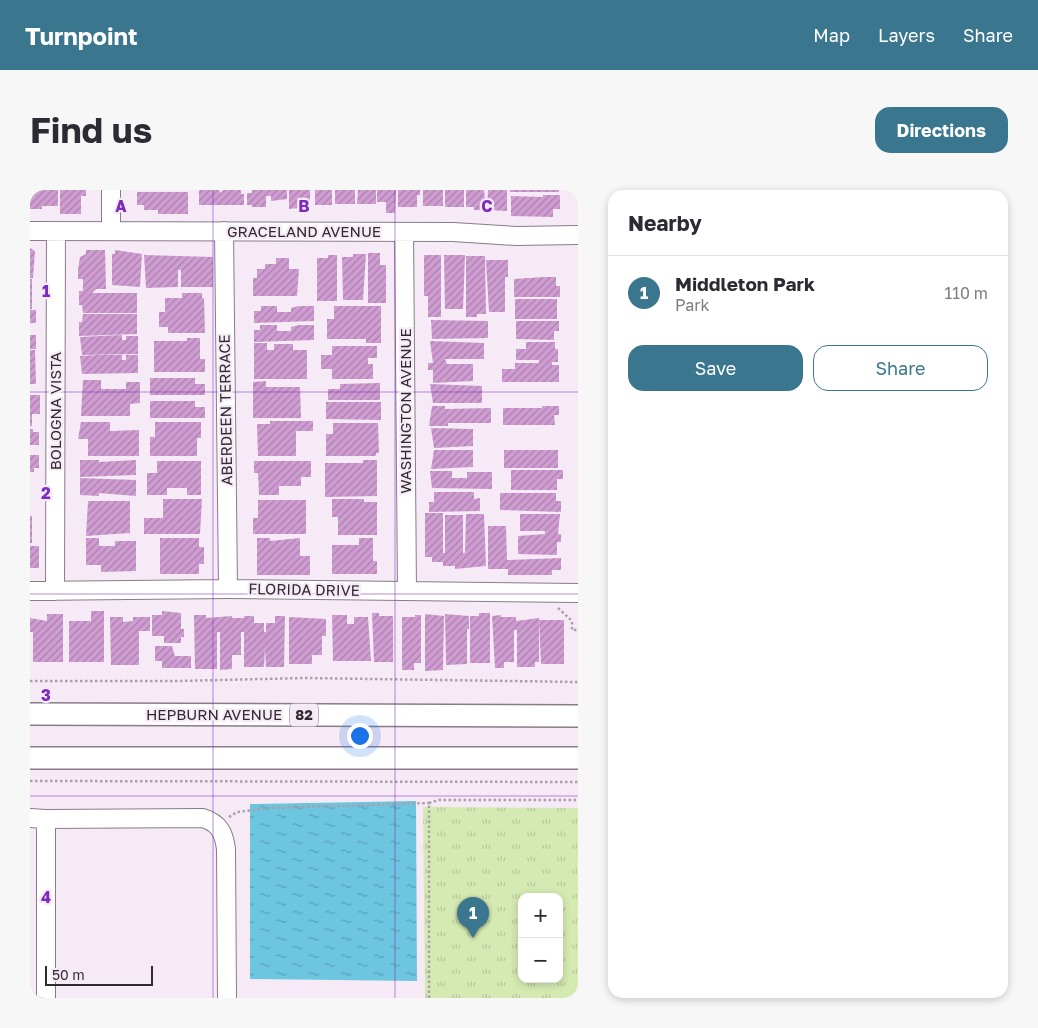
<!DOCTYPE html>
<html lang="en">
<head>
<meta charset="utf-8">
<style>
	:root { --surface:#fff; --page:#f7f7f7; --text:#2b2b33; --muted:#7c7c81; --line:#e1e1e2; --accent:#3a778e }
	body { margin:0; font-family:"Golos Text",sans-serif; background:var(--page); color:var(--text) }
	.controls { position:absolute; right:15px; bottom:15px; display:grid; overflow:hidden; border-radius:10px; box-shadow:0 2px 8px #0003 }
	.controls button { width:45px; height:45px; display:grid; place-items:center; padding:0; border:0; border-bottom:1px solid var(--line); background:var(--surface); color:var(--text); font:25px sans-serif }
	.scale { position:absolute; left:15px; bottom:12px; width:108px; box-sizing:border-box; padding-left:5px; border:2px solid #302b30; border-top:0; font-size:14px; line-height:18px; white-space:nowrap; color:#302b30; -webkit-text-stroke:4px #f7eaf7; paint-order:stroke }
	.you { position:absolute; left:329px; top:545px; width:18px; height:18px; margin:-12px; border:4px solid #fff; border-radius:50%; background:#1a73e8; box-shadow:0 0 0 8px #1a73e833 }
	.badge { display:grid; place-items:center; width:32px; height:32px; border-radius:50%; background:var(--accent); color:#fff; font-size:16px; font-weight:700 }
	.pin { position:absolute; translate:-50% -41px; filter:drop-shadow(0 1px 2px #0008) }
	.pin::after { content:''; position:absolute; top:26px; width:18px; height:15px; background:inherit; clip-path:polygon(0 0,100% 0,50% 100%) }
	.list { margin:0; padding:0; list-style:none }
	h2 { display:flex; justify-content:space-between; align-items:center; height:65px; margin:0; padding:0 20px; font-size:21px }
	h2 small { font-size:16px; font-weight:400; color:var(--muted) }
	.list li { display:grid; grid-template-columns:32px 1fr auto; gap:15px; align-items:center; box-sizing:border-box; height:75px; padding:0 20px; border-top:1px solid var(--line) }
	.list b { display:block; font-size:19px; white-space:nowrap }
	.list p { margin:0; font-size:16px; white-space:nowrap; color:var(--muted) }
	.list em { font-size:16px; font-style:normal; color:var(--muted) }
	.actions { display:flex; gap:10px; padding:15px 20px }
	.actions a { flex:1; padding:11px 0; border:1px solid var(--accent); border-radius:15px; text-align:center; font-size:18px; color:var(--accent) }
	.actions .main { background:var(--accent); color:#fff }
	.map { position:relative; flex:none; width:548px; height:808px; overflow:hidden; border-radius:15px }
	header { display:flex; align-items:center; gap:30px; box-sizing:border-box; height:70px; padding:0 25px; background:var(--accent); color:#fff }
	header strong { font-size:24px }
	nav { display:flex; gap:28px; margin-inline-start:auto; font-size:18px }
	.intro { display:flex; align-items:center; justify-content:space-between; box-sizing:border-box; height:120px; padding:0 30px }
	h1 { margin:0; font-size:35px }
	.button { padding:12px 22px; border-radius:15px; background:var(--accent); color:#fff; font-size:18px; font-weight:700 }
	main { display:flex; gap:30px; padding:0 30px }
	aside { flex:1; background:var(--surface); border-radius:15px; box-shadow:0 2px 8px #0003 }
	.map>svg:first-child { display:block }
	.park { fill:url(#park-tufts); fill-rule:evenodd }
	.water { fill:url(#water-ripples) }
	.building { fill:url(#building-hatch) }
	.lines { fill:none; stroke-linecap:round; stroke-linejoin:round }
	.minor-casing { stroke:#887c88; stroke-width:20 }
	.major-casing { stroke:#887c88; stroke-width:24 }
	.path { stroke:#aaa0aa; stroke-width:2.5; stroke-dasharray:2.5 2.5; stroke-linecap:butt }
	.minor { stroke:#fff; stroke-width:18 }
	.major { stroke:#fff; stroke-width:21 }
	.grid { fill:none; stroke:#7b2cbf; stroke-width:1; stroke-opacity:0.55 }
	.labels { text-anchor:middle; stroke-width:4.5; stroke-linejoin:round; paint-order:stroke }
	.shield { fill:#f7eaf7; stroke:#6c646c; stroke-width:1 }
	.shield-label { font-size:14px; font-weight:bold; fill:#302b30 }
	.street-label { font-size:15px; fill:#302b30; stroke:#f7eaf7 }
	.grid-label { font-size:16px; text-anchor:middle; font-weight:bold; fill:#7b2cbf; stroke:#f7eaf7; stroke-width:4.5; stroke-linejoin:round; paint-order:stroke }
</style>
</head>
<body>
<header>
<strong>Turnpoint</strong>
<nav><a>Map</a><a>Layers</a><a>Share</a></nav>
</header>
<div class="intro"><h1>Find us</h1><a class="button">Directions</a></div>
<main>
<div class="map">
<svg width="548" height="808" viewBox="0 0 548 808">
	<defs>
		<pattern id="park-tufts" width="24" height="20" patternUnits="userSpaceOnUse" patternTransform="scale(1.25)"><rect width="24" height="20" fill="#d5eab2"/><path d="M3 7l-1-3M5 7V3M7 7l1-3M15 17l-1-3M17 17v-4M19 17l1-3" fill="none" stroke="#b7c999"/></pattern>
		<pattern id="water-ripples" width="26" height="14" patternUnits="userSpaceOnUse" patternTransform="scale(1.25)"><rect width="26" height="14" fill="#6cc6df"/><path d="M2 4q2-2 4 0t4 0M15 11q2-2 4 0t4 0" fill="none" stroke="#59a1b5"/></pattern>
		<pattern id="building-hatch" width="6" height="6" patternUnits="userSpaceOnUse" patternTransform="scale(1.25)"><rect width="6" height="6" fill="#d09dd2"/><path d="M-1 1l2-2M0 6l6-6M5 7l2-2" fill="none" stroke="#a980ab"/></pattern>
	</defs>
	<rect width="100%" height="100%" fill="#f7eaf7"/>
	<path class="park" d="M393,617l155,1v190h-153zM492,707h37v82h-37z"/>
	<path class="water" d="M386,611l1,180 -167,-2v-175z"/>
	<path class="building" d="M0,0h28v16h-16v3h-12z
		M30,0h26v6h-5v18h-21z
		M169,0h20l2,3 2,-3h18v4h3v11h-45z
		M222,0h35v9l-16,2v-5h-5v11h-14v-2h-5v-12h5z
		M259,0h21v17l-21,2z
		M285,0h17v15h-17z
		M305,0h20v14h-20z
		M328,0h18v14h-19z
		M347,0h19l-1,23h-9v-11h-9z
		M368,0h22v5h-3v12h-19z
		M393,0h20v16h-20z
		M415,0h19v17h-19z
		M436,0h18l2,20h-12v-3h-8z
		M458,0h19v21l-20,-1z
		M480,0h49v2h-49z
		M107,2h51v22h-30v-4h-14v-5h-7z
		M513,5h17v14h-7v8l-42,-1v-20l32,1z
		M0,58l5,3 -2,27h-3z
		M56,60h19l1,39h-10l-4,4h45v20h-54l-1,-8h-3v-14h4v-12h-5v-9l2,-13 6,-3z
		M85,60l27,4 -2,33 -28,-2v-31h3z
		M338,63h12v12h6v38h-18z
		M323,64h13l-3,46h-20l-1,-43h11z
		M114,65l69,2v30h-32v-17h-3v17l-32,1z
		M298,65h9v46h-20v-43h11z
		M394,65h17v62h-13v-21h-4z
		M414,65h21l-2,54h-18z
		M436,66h19l1,58h-9v3h-11z
		M246,68h13v11h10l-2,27h-44v-18h4v-9h8v-5h11z
		M456,70h22v17h-3v35h-16z
		M514,87h12v9h4v11h-46v-18z
		M0,89h2v30h-2z
		M152,103h20v5h2l1,35h-37v-6h-9v-15h6v-14h17z
		M485,109h42v20h-42z
		M231,116h16v6h14v-4l8,-2h15v15l-60,2v-12h7z
		M304,116h47v37h-15v-4h-39v-20h7z
		M0,120h6v13h-6z
		M53,124h54v20l-58,2v-14h3z
		M401,130l57,1v17l-56,1z
		M486,131h43v10h-5v9l-38,-1z
		M230,135h17v6h14v-4l8,-2h15v15l-60,2v-12h6z
		M0,145h6v14h-6z
		M92,145v5h4v-4h12v18l-56,1 -2,-18z
		M157,148h13v21h5v13h-51v-31h33z
		M400,151l54,2v16h-39l2,5h26v17l-40,2v-13h-5v-7h5z
		M496,152h29v7h3v13h-6v3h7v17h-57v-13h13v-6h24v-3h-23v-11h10z
		M224,153h13v7h7v-6h19v6h14v29h-53z
		M302,156h45v12h-9v6h5v15h-41v-10h-11v-14h11z
		M0,160h5l1,34h-6z
		M68,165h24v5h4v-5h12v18l-56,1 -2,-18z
		M120,188h45v6h10v11h-55z
		M53,190h18v9h25v-7h14v21l-10,1v12h-49z
		M236,191v6h34l1,31h-48v-36z
		M350,193v17h-52v-11h12v-5z
		M400,194l52,2v17h-49z
		M0,205h10v19h-8v12h-2z
		M120,211h45v6h10v11h-55z
		M296,212h55v18l-55,-1z
		M402,216h13v3l46,-1v15h-43v3h-19z
		M512,216h17v9h-5l1,10h-52v-17h39z
		M240,231h43v10h-17v25h-38l-1,-32h13z
		M51,232h29v9l29,-1v26h-51v-17h-10z
		M125,232h46v16h-4v18h-47v-19h5z
		M303,233h45l1,30h-3v3h-50v-22h7z
		M401,238l42,1v17l-39,2z
		M0,239h3v3h6v13h-9z
		M404,260h39v17l-42,2z
		M474,260h54v18h-54z
		M0,265h9v13h-5v4h-4z
		M50,270h19v2l37,-2v15l-56,2z
		M333,270h14v36l-52,1v-34h38z
		M127,271h44v34h-14v-7h-20v7h-20v-22h10z
		M224,271h57v16h-10v9h-22v9h-20l-1,-22h-4z
		M481,280h52v9h-6v11h-46z
		M400,281h22v7h15v-6h25v17l-60,-1z
		M50,288l56,2v16l-37,-3v3l-19,-1z
		M404,302h40v7l6,-1v13l-51,1v-10h5z
		M470,303h56v8h5v11l-61,-2z
		M133,309h39l-2,35h-56v-16h19z
		M302,309h32v3h13v33h-39v-18h-6z
		M228,310h48v34h-53v-16h5z
		M58,311h42v32l-44,3z
		M395,323h18v40h2v-38h18v38h2l1,-39h18l2,52 -31,3v-3h-12v-4h-11v-5h-7z
		M490,324h40l-2,20h3v8h-4v13l-39,-1v-18l27,-2v-3h-25z
		M0,326h2v27h-2z
		M458,336h18l1,34 54,-2v12h-9v5h-44v-6h-20z
		M56,348h13v8h16v-5h21v30l-35,1v-7h-15z
		M130,348h39v9h5v17h-5v10h-39z
		M227,348h13v3l30,-3v18h10v19h-53z
		M329,348h14v23h4v13h-45v-29h27z
		M0,356h9v22h-9z
		M61,421h13v51h-35v-41h22z
		M132,421l19,2v16h3v8h-3v6h-17v-7h-12v-21h10z
		M342,423h7v3h14v46h-19z
		M449,423h11v50h-20v-47h9z
		M17,424h16v48h-30v-30h-3v-14l17,3z
		M395,424l19,2 -1,54 -18,1z
		M415,424l24,2v13h-2v35l-21,1z
		M164,425h12v3l26,-2v2h12v-2h10v7h10v9h2v-9h9v-7h10l-1,51h-18l-1,-19 -1,19h-20v-35h-3v23h-9v14l-12,1v-38h-3v37h-22z
		M302,425h15v9h7v-7h14l3,44h-38z
		M385,425h6v48h-7v7h-12v-53h13z
		M471,425v2h15v4l23,-3v44h-4v5h-18v-37h-3v32h-10v6h-9l-3,-52z
		M80,427h13v5l10,-1v-4h17v14h-11v34h-28z
		M259,427l37,2v17h-4v19h-10v9h-23z
		M509,430h25v44h-23z
		M125,456h17l3,10h16v12h-29v-7h-7z"/>
	<g class="lines">
		<defs>
			<path id="minor" d="M0,41l423,1 63,4 62,-1
				M81,41v-41
				M194,41l4,358
				M374,42l3,359
				M0,401l198,-2 350,4
				M25,401l1,-360
				M0,628l16,1v179
				M16,629l157,-1c16,5 21,15 23,31l1,149"/>
			<path id="major" d="M0,524l548,2
				M0,568h548"/>
		</defs>
		<use href="#minor" class="minor-casing"/>
		<use href="#major" class="major-casing"/>
		<path class="path" d="M528,418l14,13v9h6
			M0,491h148l127,-3 273,4
			M0,591l548,1
			M199,627l8,-5 35,-4 157,-5
			M399,808v-195l10,-3h139"/>
		<use href="#minor" class="minor"/>
		<use href="#major" class="major"/>
	</g>
	<path class="grid" d="M183,0v808M365,0v808M0,202h548M0,404h548M0,606h548"/>
	<g class="labels">
		<rect class="shield" x="260" y="513.5" width="28" height="23" rx="4"/>
		<g class="shield-label">
			<text x="274" y="530">82</text>
		</g>
		<g class="street-label">
			<text x="274" y="47">GRACELAND AVENUE</text>
			<text transform="translate(196 220) rotate(-91)" y="5">ABERDEEN TERRACE</text>
			<text transform="translate(26 221) rotate(-90)" y="5">BOLOGNA VISTA</text>
			<text transform="translate(376 221) rotate(-90)" y="5">WASHINGTON AVENUE</text>
			<text transform="translate(274 400) rotate(1)" y="5">FLORIDA DRIVE</text>
			<text x="184" y="530">HEPBURN AVENUE</text>
		</g>
	</g>
	<g class="grid-label">
		<text x="91" y="22">A</text>
		<text x="274" y="22">B</text>
		<text x="457" y="22">C</text>
		<text x="16" y="107">1</text>
		<text x="16" y="309">2</text>
		<text x="16" y="511">3</text>
		<text x="16" y="713">4</text>
	</g>
</svg>
<div class="controls">
<button>+</button>
<button>−</button>
</div>
<div class="scale">50 m</div>
<div class="you"></div>
<div class="pin badge" style="left:443px;top:748px">1</div>
</div>
<aside>
<h2>Nearby<small></small></h2>
<ul class="list">
<li><span class="badge">1</span><div><b>Middleton Park</b><p>Park</p></div><em>110 m</em></li>
</ul>
<div class="actions"><a class="main">Save</a><a>Share</a></div>
</aside>
</main>
</body>
</html>
